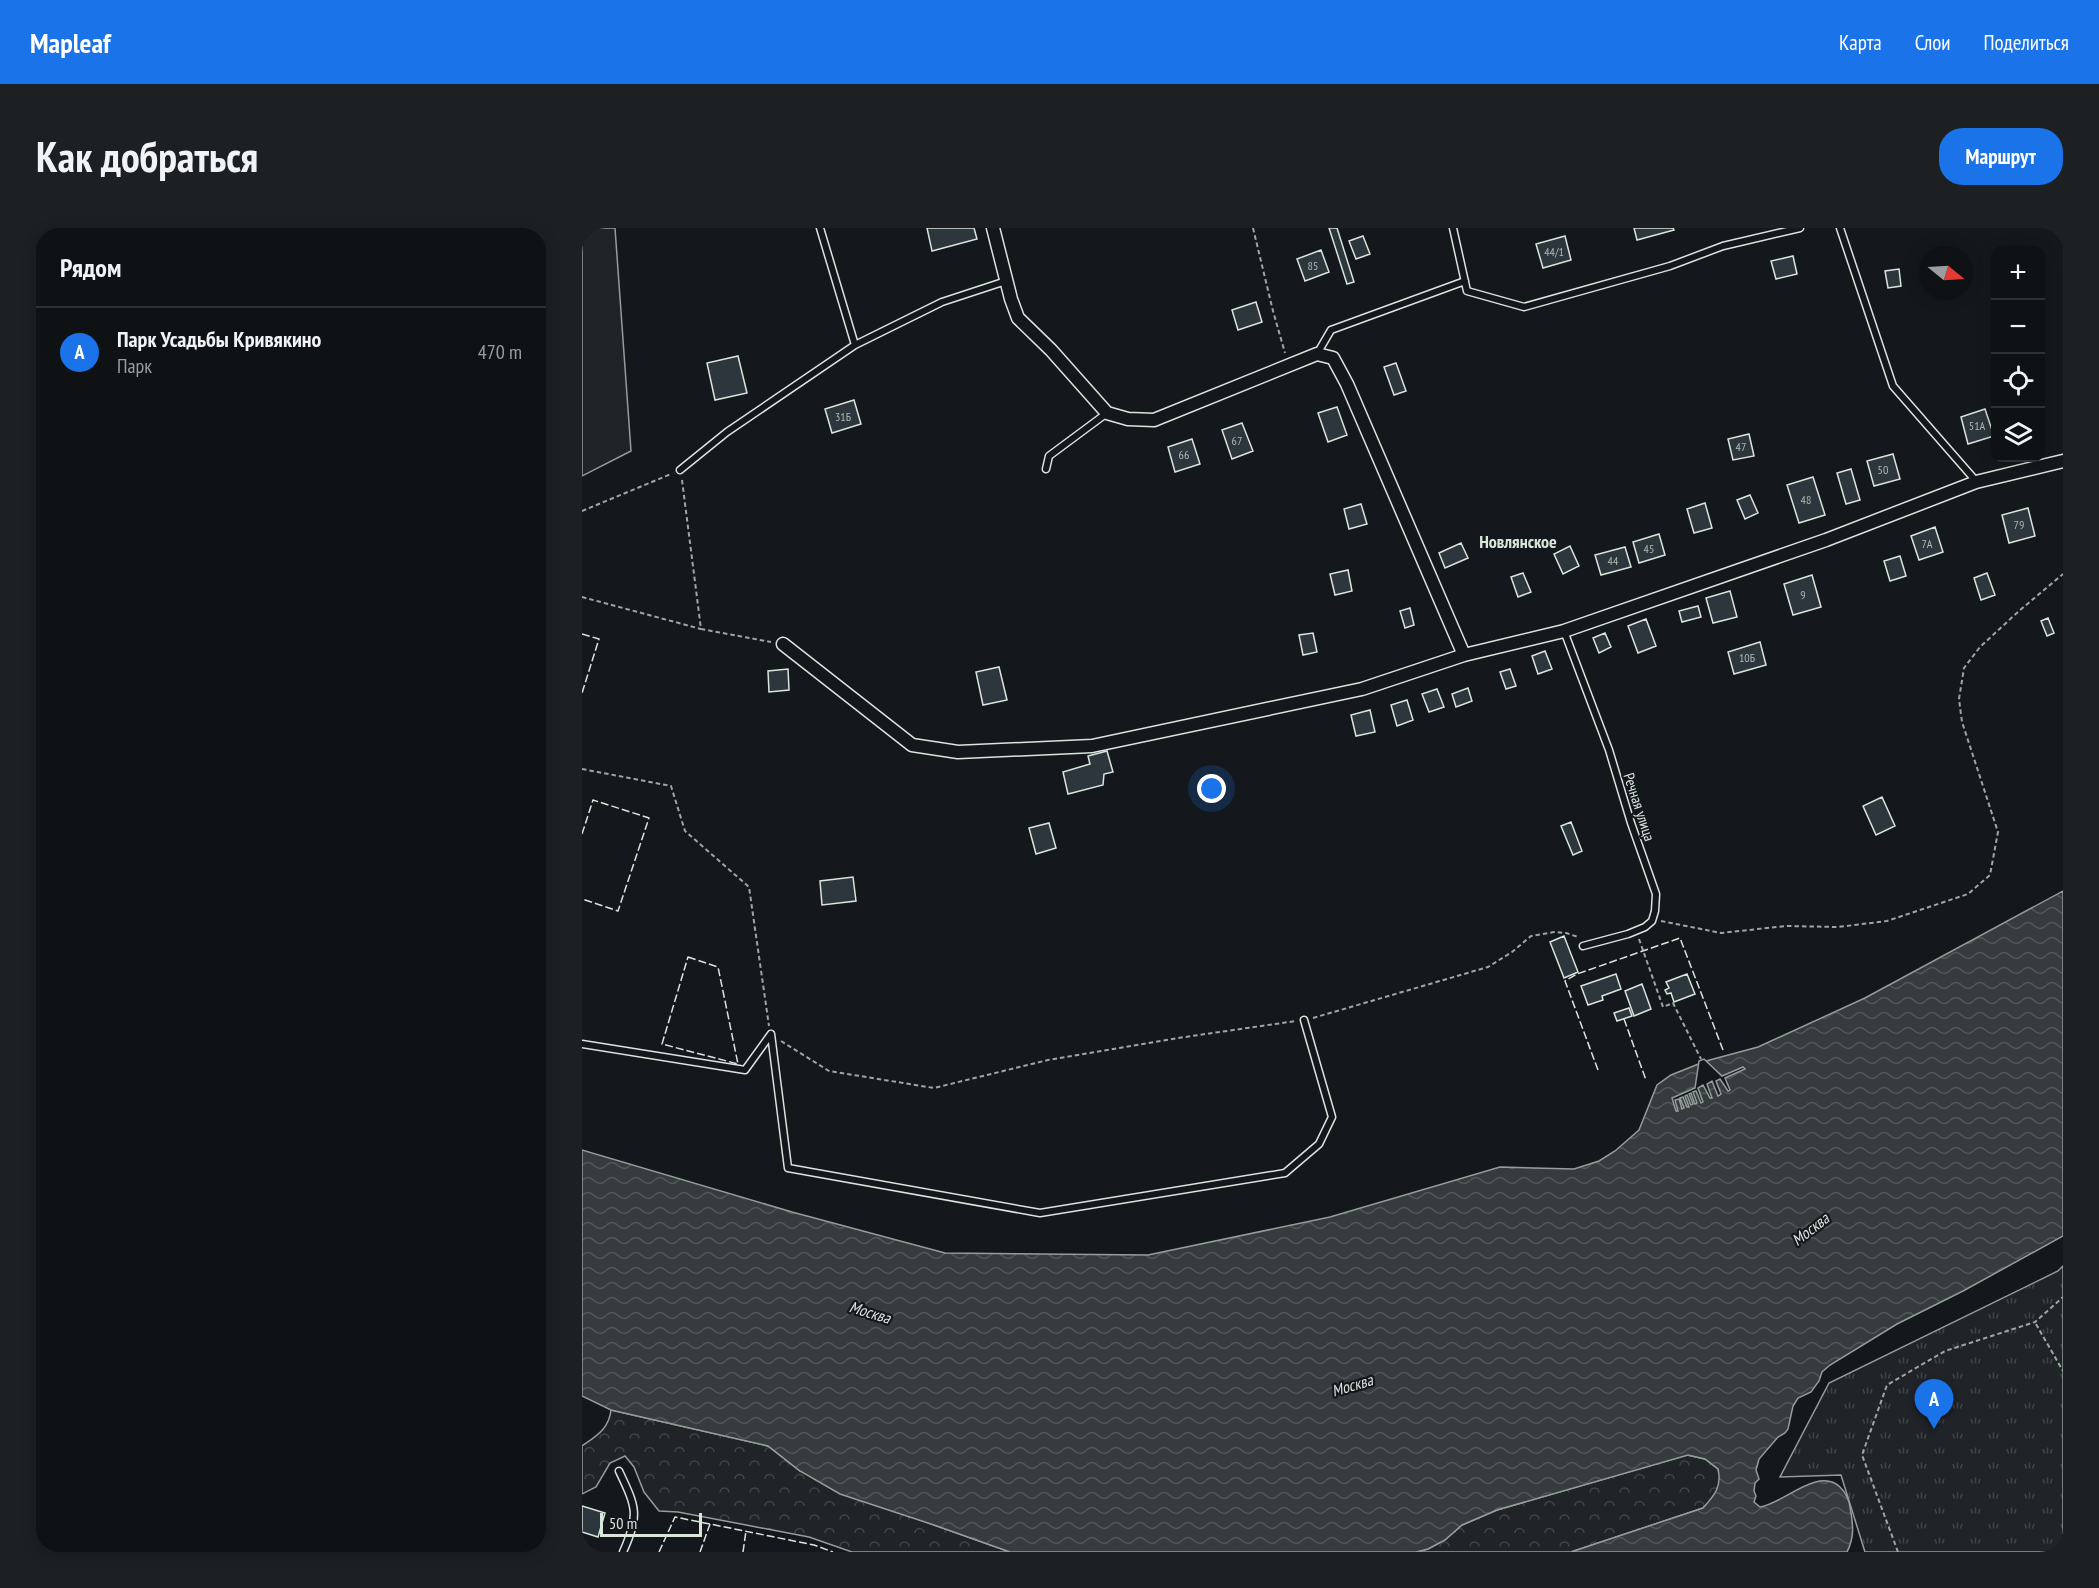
<!DOCTYPE html>
<html lang="ru">
<head>
<meta charset="utf-8">
<style>
	:root { --surface:#0f1215; --page:#1d2022; --text:#f1f3f6; --muted:#9b9ea0; --line:#2f3234; --accent:#1a73e8 }
	body { margin:0; font-family:"PT Sans Narrow",sans-serif; background:var(--page); color:var(--text) }
	.controls { position:absolute; right:18px; top:18px; display:grid; overflow:hidden; border-radius:12px; box-shadow:0 3px 15px #0003 }
	.controls button { width:54px; height:54px; display:grid; place-items:center; padding:0; border:0; border-bottom:2px solid var(--line); background:var(--surface); color:var(--text); font:30px sans-serif }
	.compass { position:absolute; left:1337px; top:18px; width:54px; height:54px; border-radius:50%; background:var(--surface); box-shadow:0 3px 15px #0003; rotate:108deg }
	.scale { position:absolute; left:18px; bottom:15px; width:102px; box-sizing:border-box; padding-left:6px; border:3px solid #d8e6dc; border-top:0; font-size:16px; line-height:21px; white-space:nowrap; color:#d8e6dc; -webkit-text-stroke:4px #14181c; paint-order:stroke }
	.you { position:absolute; left:630px; top:561px; width:21px; height:21px; margin:-15px; border:4px solid #fff; border-radius:50%; background:#1a73e8; box-shadow:0 0 0 9px #1a73e833 }
	.badge { display:grid; place-items:center; width:39px; height:39px; border-radius:50%; background:var(--accent); color:#fff; font-size:20px; font-weight:700 }
	.pin { position:absolute; translate:-50% -50px; filter:drop-shadow(0 2px 3px #0008) }
	.pin::after { content:''; position:absolute; top:32px; width:21px; height:18px; background:inherit; clip-path:polygon(0 0,100% 0,50% 100%) }
	.list { margin:0; padding:0; list-style:none }
	h2 { display:flex; justify-content:space-between; align-items:center; height:78px; margin:0; padding:0 24px; font-size:26px }
	h2 small { font-size:20px; font-weight:400; color:var(--muted) }
	.list li { display:grid; grid-template-columns:39px 1fr auto; gap:18px; align-items:center; box-sizing:border-box; height:90px; padding:0 24px; border-top:2px solid var(--line) }
	.list b { display:block; font-size:22px; white-space:nowrap }
	.list p { margin:0; font-size:20px; white-space:nowrap; color:var(--muted) }
	.list em { font-size:20px; font-style:normal; color:var(--muted) }
	.icon { flex:none; width:33px; height:33px; fill:none; stroke:currentColor; stroke-width:2; stroke-linecap:round; stroke-linejoin:round }
	.map { position:relative; flex:none; width:1481px; height:1324px; overflow:hidden; border-radius:24px }
	header { display:flex; align-items:center; gap:36px; box-sizing:border-box; height:84px; padding:0 30px; background:var(--accent); color:#fff }
	header strong { font-size:28px }
	nav { display:flex; gap:33px; margin-inline-start:auto; font-size:21px }
	.intro { display:flex; align-items:center; justify-content:space-between; box-sizing:border-box; height:144px; padding:0 36px }
	h1 { margin:0; font-size:42px }
	.button { padding:15px 27px; border-radius:24px; background:var(--accent); color:#fff; font-size:21px; font-weight:700 }
	main { display:flex; gap:36px; padding:0 36px }
	aside { flex:1; background:var(--surface); border-radius:24px; box-shadow:0 3px 15px #0003 }
	.map>svg:first-child { display:block }
	.grass { fill:#202428; stroke:#939e99; stroke-width:1.5 }
	.forest { fill:url(#forest-crowns); stroke:#939e99; stroke-width:1.5 }
	.park { fill:url(#park-tufts); stroke:#939e99; stroke-width:1.5 }
	.water { fill:url(#water-waves); stroke:#939e99; stroke-width:1.5 }
	.pier { fill:#14181c; stroke:#939e99; stroke-width:1.5 }
	.building { fill:#2c363c; stroke:#d8e6dc; stroke-width:1.5 }
	.lines { fill:none; stroke-linecap:round; stroke-linejoin:round }
	.lane-casing { stroke:#d8e6dc; stroke-width:9 }
	.street-casing { stroke:#d8e6dc; stroke-width:15 }
	.path { stroke:#9da8a2; stroke-width:2; stroke-dasharray:4.5 3; stroke-linecap:butt }
	.lane { stroke:#14181c; stroke-width:6 }
	.street { stroke:#14181c; stroke-width:12 }
	.fence { stroke:#d8e6dc; stroke-width:1.5; stroke-dasharray:8 3; stroke-linecap:butt }
	.labels { text-anchor:middle; stroke-width:4.5; stroke-linejoin:round; paint-order:stroke }
	.number-label { font-size:12px; fill:#adbab4 }
	.street-label { font-size:15px; fill:#d8e6dc; stroke:#14181c }
	.water-label { font-size:16px; font-style:italic; fill:#d8e6dc; stroke:#14181c }
	.quarter-label { font-size:18px; font-weight:bold; fill:#d8e6dc; stroke:#14181c }
</style>
</head>
<body>
<header>
<strong>Mapleaf</strong>
<nav><a>Карта</a><a>Слои</a><a>Поделиться</a></nav>
</header>
<div class="intro"><h1>Как добраться</h1><a class="button">Маршрут</a></div>
<main>
<aside>
<h2>Рядом<small></small></h2>
<ul class="list">
<li><span class="badge">A</span><div><b>Парк Усадьбы Кривякино</b><p>Парк</p></div><em>470 m</em></li>
</ul>
</aside>
<div class="map">
<svg width="1481" height="1324" viewBox="0 0 1481 1324">
	<defs>
		<pattern id="forest-crowns" width="20" height="18" patternUnits="userSpaceOnUse" patternTransform="scale(1.5)"><rect width="20" height="18" fill="#202428"/><path d="M2 6a3 3 0 1 1 6 0M12 15a3 3 0 1 1 6 0" fill="none" stroke="#404447"/></pattern>
		<pattern id="park-tufts" width="24" height="20" patternUnits="userSpaceOnUse" patternTransform="scale(1.5)"><rect width="24" height="20" fill="#202428"/><path d="M3 7l-1-3M5 7V3M7 7l1-3M15 17l-1-3M17 17v-4M19 17l1-3" fill="none" stroke="#404447"/></pattern>
		<pattern id="water-waves" width="16" height="10" patternUnits="userSpaceOnUse" patternTransform="scale(1.5)"><rect width="16" height="10" fill="#363b3e"/><path d="M0 5q4-4 8 0t8 0" fill="none" stroke="#525759"/></pattern>
	</defs>
	<rect width="100%" height="100%" fill="#14181c"/>
	<path class="grass" d="M0,0h33l16,223 -49,25z"/>
	<path class="forest" d="M29,1182l157,36 32,25 134,54 76,27h-158l-43,-15 -131,-25 -19,-1 -15,-19 -10,-25 -9,-11 -15,7 -14,24 -14,7v-48c14,-10 27,-17 29,-36z
		M1105,1227l18,4 13,10 3,11 -6,16 -12,12 -132,44h-155l12,-3 17,-9 17,-15 35,-15z"/>
	<path class="park" d="M1481,1038v286h-198l-24,-77 -61,2 49,-94 229,-112z"/>
	<path class="water" d="M1481,663v345l-100,55 -66,33 -67,41 -8,7 -3,9 -8,11 -13,6 -5,8 -5,23 -3,4 -7,4 -19,22 -3,11 3,9 -4,4 -1,8 2,5 -2,6 6,5c23,-3 58,-41 80,-20 5,5 9,13 10,20 3,17 5,29 -3,45h-276l132,-44c12,-13 19,-22 15,-39l-13,-10 -17,-4 -191,55 -35,15 -17,15 -17,9 -12,3h-406l-76,-27 -94,-31 -40,-23 -32,-25 -157,-36 -29,-14v-246l210,62 153,41 203,2 182,-38 170,-50 74,2 25,-8 16,-10 24,-21 18,-45 14,-10 35,-14 52,-14 107,-49z"/>
	<path class="pier" d="M1122,831l18,17 21,-9 2,2 -20,9 5,12 -2,1 -8,-12 -4,2 5,13 -3,2 -6,-15 -5,3 5,14h-2l-7,-13 -5,3 5,14 -2,1 -5,-12 -3,1 4,11 -2,1 -4,-11 -2,1 4,10 -2,1 -4,-10 -2,1 4,11h-2l-4,-10 -3,1 4,10 -2,1 -3,-10 -4,1 3,11h-2l-4,-13 23,-10 4,-27z"/>
	<path class="building" d="M345,0h47l3,11 -45,12z
		M747,0h8l17,54 -7,2z
		M1052,0h39l1,2 -37,10z
		M781,8l7,18 -14,5 -7,-18z
		M983,8l6,24 -28,8 -7,-24z
		M739,22l8,22 -24,9 -8,-22z
		M1211,28l4,18 -21,5 -5,-18z
		M1317,41l2,17 -13,2 -3,-17z
		M674,74l6,20 -24,8 -6,-20z
		M156,128l9,37 -32,7 -8,-37z
		M814,135l10,28 -12,4 -10,-28z
		M272,172l7,24 -29,9 -7,-24z
		M755,179l10,28 -19,7 -10,-29z
		M1403,181l9,27 -26,8 -7,-27z
		M660,195l11,28 -21,8 -10,-29z
		M1167,206l5,22 -21,4 -5,-21z
		M610,211l8,25 -25,8 -7,-25z
		M1311,226l7,25 -26,7 -7,-25z
		M1269,241l9,31 -14,4 -9,-31z
		M1231,249l12,38 -26,8 -12,-38z
		M1168,267l8,18 -13,6 -8,-19z
		M1123,275l7,25 -18,5 -7,-24z
		M779,276l6,20 -18,5 -5,-20z
		M1446,280l7,28 -26,7 -7,-28z
		M1353,299l8,25 -24,8 -8,-24z
		M1077,306l6,21 -26,8 -6,-21z
		M879,315l7,15 -23,10 -6,-15z
		M988,318l9,20 -16,8 -9,-20z
		M1043,319l6,20 -30,8 -6,-20z
		M1318,328l6,20 -16,5 -6,-20z
		M766,342l4,21 -17,4 -5,-21z
		M941,345l8,19 -13,5 -7,-20z
		M1405,345l8,22 -14,5 -7,-22z
		M1230,347l9,32 -28,8 -9,-31z
		M1148,363l7,26 -24,6 -7,-25z
		M1116,378l3,11 -19,5 -3,-11z
		M828,380l4,17 -9,3 -5,-17z
		M1466,390l6,15 -7,3 -6,-15z
		M1064,391l10,27 -18,7 -10,-27z
		M731,405l4,19 -14,3 -4,-20z
		M1023,405l6,14 -12,6 -6,-15z
		M1178,414l6,23 -32,9 -6,-22z
		M963,423l7,18 -14,5 -6,-18z
		M417,439l8,33 -24,5 -7,-33z
		M206,441l1,21 -20,2 -1,-21z
		M928,441l6,17 -10,3 -6,-17z
		M886,460l4,13 -16,6 -4,-13z
		M855,461l7,18 -15,5 -7,-18z
		M825,472l6,20 -16,6 -6,-21z
		M788,482l5,22 -19,4 -5,-21z
		M525,523l6,21 -9,2 -1,11 -35,9 -5,-22 27,-8 -2,-8z
		M1300,569l13,29 -19,9 -13,-29z
		M989,594l11,29 -9,4 -12,-29z
		M467,595l7,25 -20,6 -7,-26z
		M271,649l3,24 -34,4 -2,-24z
		M982,708l14,36 -14,6 -14,-36z
		M1034,746l5,15 -19,7 1,4 -15,5 -7,-19z
		M1105,746l8,20 -21,8 -3,-9 -4,1 -2,-4 4,-2 -3,-6z
		M1060,756l9,25 -17,7 -9,-25z
		M1047,780l3,8 -15,5 -3,-8z
		M0,1278l23,7 -7,24 -16,-5z"/>
	<g class="lines">
		<defs>
			<path id="lane" d="M238,0l35,117
				M871,0l14,63 57,16 146,-41 53,-20 77,-18
				M1258,0l53,158 83,95
				M735,126l14,-24 134,-49
				M464,241l3,-13 58,-43
				M98,242l47,-38 128,-87 87,-43 64,-21
				M982,403l45,119 22,73 25,71 -1,17 -3,10 -7,6 -17,7 -45,12
				M0,816l163,26 26,-36 17,134 252,45 245,-40 34,-29 13,-27 -28,-97
				M37,1243c17,36 21,43 4,81"/>
			<path id="street" d="M411,0l18,71 7,19 33,32 56,63 21,6 26,1 163,-66 16,4 14,26 117,271
				M201,416l129,101 46,7 134,-6 270,-57 102,-34 100,-24 262,-91 150,-58 87,-21"/>
		</defs>
		<use href="#lane" class="lane-casing"/>
		<use href="#street" class="street-casing"/>
		<path class="path" d="M671,0l20,83 12,42
			M100,252l19,149 70,13
			M0,283l89,-37
			M0,369l119,32
			M0,541l89,17 14,45 64,56 20,139
			M1079,693l60,12 65,-7 52,1 49,-6 81,-27 22,-19 8,-43 -36,-110 -3,-23 5,-31 16,-21 39,-36 44,-37
			M1057,711l24,68 10,-4 28,56
			M731,790l175,-51 24,-15 19,-16 23,-4 12,1 12,4
			M199,813l48,30 105,17 114,-28 130,-22 118,-17
			M1454,1096l27,47
			M1316,1324l-36,-97 25,-70 58,-34 90,-29 28,-25"/>
		<use href="#lane" class="lane"/>
		<use href="#street" class="street"/>
		<path class="fence" d="M0,406l17,5 -17,54
			M0,606l11,-34 56,18 -31,93 -36,-12
			M106,729l30,10 20,97 -76,-20z
			M1042,791l22,61
			M1016,842l-33,-89 12,-7 103,-36 43,112
			M77,1324l16,-35 139,28 19,7
			M118,1324l10,-28
			M161,1324l3,-21"/>
	</g>
	<g class="labels">
		<g class="number-label">
			<text x="972" y="28">44/1</text>
			<text x="731" y="42">85</text>
			<text x="261" y="193">31Б</text>
			<text x="1395" y="202">51А</text>
			<text x="655" y="217">67</text>
			<text x="1159" y="223">47</text>
			<text x="602" y="231">66</text>
			<text x="1301" y="246">50</text>
			<text x="1224" y="276">48</text>
			<text x="1437" y="301">79</text>
			<text x="1345" y="320">7А</text>
			<text x="1067" y="325">45</text>
			<text x="1031" y="337">44</text>
			<text x="1221" y="371">9</text>
			<text x="1165" y="434">10Б</text>
		</g>
		<g class="street-label">
			<text transform="translate(1057 579) rotate(72)" y="5">Речная улица</text>
		</g>
		<g class="water-label">
			<text transform="translate(1228 1001) rotate(-38)" y="6">Москва</text>
			<text transform="translate(288 1084) rotate(17)" y="6">Москва</text>
			<text transform="translate(770 1157) rotate(-17)" y="6">Москва</text>
		</g>
		<g class="quarter-label">
			<text x="936" y="320">Новлянское</text>
		</g>
	</g>
</svg>
<div class="controls">
<button>+</button>
<button>−</button>
<button><svg class="icon" aria-label="locate" viewBox="0 0 24 24"><circle cx="12" cy="12" r="6"/><path d="M12 2v4M12 18v4M2 12h4M18 12h4"/></svg></button>
<button><svg class="icon" aria-label="layers" viewBox="0 0 24 24"><path d="M12 4l9 5-9 5-9-5zM3 14l9 5 9-5"/></svg></button>
</div>
<svg class="compass" viewBox="-18 -18 36 36"><path d="M0-13l5 13h-10z" fill="#e53935"/><path d="M0 13l5-13h-10z" fill="#9b9ea0"/></svg>
<div class="scale">50 m</div>
<div class="you"></div>
<div class="pin badge" style="left:1352px;top:1201px">A</div>
</div>
</main>
</body>
</html>
